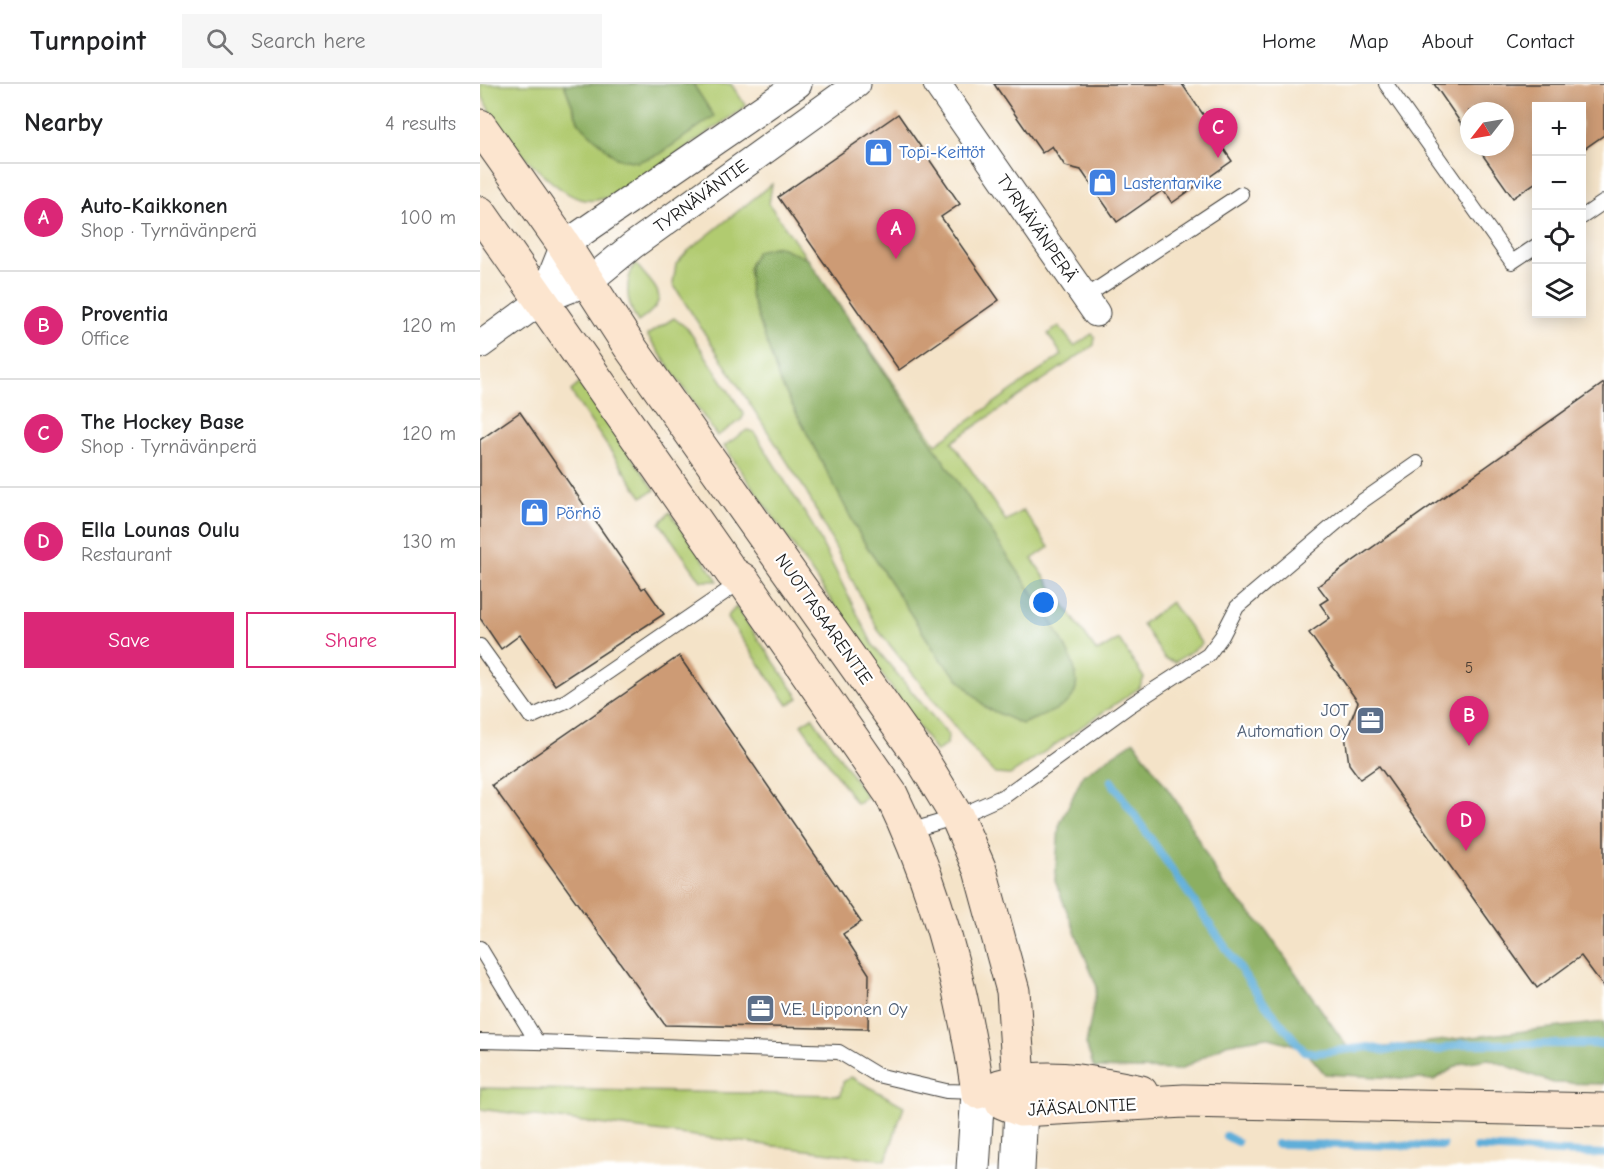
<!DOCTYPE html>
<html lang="en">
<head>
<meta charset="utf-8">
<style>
	:root { --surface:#fff; --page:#f6f6f6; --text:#202124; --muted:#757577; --line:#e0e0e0; --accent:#db2777 }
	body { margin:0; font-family:"Comic Neue",sans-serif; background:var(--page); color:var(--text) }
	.controls { position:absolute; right:18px; top:18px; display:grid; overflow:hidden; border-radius:0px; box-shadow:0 3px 15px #0003 }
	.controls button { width:54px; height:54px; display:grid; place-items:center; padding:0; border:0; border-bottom:2px solid var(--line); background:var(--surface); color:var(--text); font:30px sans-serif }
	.compass { position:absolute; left:980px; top:18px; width:54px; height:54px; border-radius:50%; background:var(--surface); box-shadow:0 3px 15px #0003; rotate:239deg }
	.you { position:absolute; left:564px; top:519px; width:21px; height:21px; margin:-15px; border:4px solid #fff; border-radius:50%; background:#1a73e8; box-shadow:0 0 0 9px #1a73e833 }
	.badge { display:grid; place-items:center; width:39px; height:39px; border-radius:50%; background:var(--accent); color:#fff; font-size:20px; font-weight:700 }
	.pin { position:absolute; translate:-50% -50px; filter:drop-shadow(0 2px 3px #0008) }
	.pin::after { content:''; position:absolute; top:32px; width:21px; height:18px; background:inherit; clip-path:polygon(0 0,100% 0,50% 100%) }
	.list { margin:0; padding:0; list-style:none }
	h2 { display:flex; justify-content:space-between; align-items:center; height:78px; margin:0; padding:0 24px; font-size:26px }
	h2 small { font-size:20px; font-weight:400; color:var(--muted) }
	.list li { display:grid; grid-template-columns:39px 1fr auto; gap:18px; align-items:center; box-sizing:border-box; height:108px; padding:0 24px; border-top:2px solid var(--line) }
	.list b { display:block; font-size:22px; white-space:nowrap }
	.list p { margin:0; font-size:20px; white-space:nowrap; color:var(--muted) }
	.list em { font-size:20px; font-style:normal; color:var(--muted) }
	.actions { display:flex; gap:12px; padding:18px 24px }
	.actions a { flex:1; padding:14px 0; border:2px solid var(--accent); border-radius:0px; text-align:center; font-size:21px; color:var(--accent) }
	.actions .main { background:var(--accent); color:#fff }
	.icon { flex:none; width:33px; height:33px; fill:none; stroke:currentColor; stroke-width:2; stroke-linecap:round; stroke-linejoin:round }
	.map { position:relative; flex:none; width:1124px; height:1085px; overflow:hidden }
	header { display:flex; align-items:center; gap:36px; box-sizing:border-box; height:84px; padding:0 30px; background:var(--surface); border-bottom:2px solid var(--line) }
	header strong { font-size:28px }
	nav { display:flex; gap:33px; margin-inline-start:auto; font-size:21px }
	.search { width:420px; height:54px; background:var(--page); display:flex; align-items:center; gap:15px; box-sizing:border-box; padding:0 21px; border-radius:0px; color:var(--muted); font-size:22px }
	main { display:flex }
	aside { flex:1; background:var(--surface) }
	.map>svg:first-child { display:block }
	.green { fill:#b1cb70; stroke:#667446; stroke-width:1.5 }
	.forest { fill:#8caf62; stroke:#54663f; stroke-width:1.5 }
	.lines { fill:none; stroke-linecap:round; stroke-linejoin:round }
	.stream { stroke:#5faed9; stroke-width:8 }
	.building { fill:#cd9b74 }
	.service-casing { stroke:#3c3a36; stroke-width:16 }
	.minor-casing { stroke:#3c3a36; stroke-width:29 }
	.tertiary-casing { stroke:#3c3a36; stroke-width:35 }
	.secondary-casing { stroke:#3c3a36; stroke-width:35 }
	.service { stroke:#fff; stroke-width:14 }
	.minor { stroke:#fff; stroke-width:27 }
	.tertiary { stroke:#fff; stroke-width:33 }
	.secondary { stroke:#fce5cf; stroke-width:33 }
	.labels { text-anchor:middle; stroke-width:4.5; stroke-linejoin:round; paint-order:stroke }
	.number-label { font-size:15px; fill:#483c32 }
	.shop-label { font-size:18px; fill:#366cbe; stroke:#fff; text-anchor:start }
	.street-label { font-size:18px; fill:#1c1c1c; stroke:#fff }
	.service-label { font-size:18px; fill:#4e5e75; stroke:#fff; text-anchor:end }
</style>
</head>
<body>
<header>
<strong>Turnpoint</strong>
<div class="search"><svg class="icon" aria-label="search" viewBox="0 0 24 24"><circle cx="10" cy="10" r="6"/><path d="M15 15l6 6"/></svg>Search here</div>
<nav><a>Home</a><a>Map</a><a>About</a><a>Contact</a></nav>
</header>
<main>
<aside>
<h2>Nearby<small>4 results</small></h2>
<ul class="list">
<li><span class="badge">A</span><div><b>Auto-Kaikkonen</b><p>Shop · Tyrnävänperä</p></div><em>100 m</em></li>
<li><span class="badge">B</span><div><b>Proventia</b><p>Office</p></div><em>120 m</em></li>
<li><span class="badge">C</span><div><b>The Hockey Base</b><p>Shop · Tyrnävänperä</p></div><em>120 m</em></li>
<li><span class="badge">D</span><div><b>Ella Lounas Oulu</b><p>Restaurant</p></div><em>130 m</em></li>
</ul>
<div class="actions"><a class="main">Save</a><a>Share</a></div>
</aside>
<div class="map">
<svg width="1124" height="1085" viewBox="0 0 1124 1085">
	<rect width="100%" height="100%" fill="#fff"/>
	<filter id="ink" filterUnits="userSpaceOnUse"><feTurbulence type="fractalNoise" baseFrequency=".0167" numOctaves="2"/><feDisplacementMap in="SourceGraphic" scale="12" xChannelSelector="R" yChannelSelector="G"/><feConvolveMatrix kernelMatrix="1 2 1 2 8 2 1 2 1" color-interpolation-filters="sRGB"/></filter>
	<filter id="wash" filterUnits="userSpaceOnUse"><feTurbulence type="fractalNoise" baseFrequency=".008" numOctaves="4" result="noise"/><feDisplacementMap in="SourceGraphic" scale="24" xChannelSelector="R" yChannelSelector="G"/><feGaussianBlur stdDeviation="1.35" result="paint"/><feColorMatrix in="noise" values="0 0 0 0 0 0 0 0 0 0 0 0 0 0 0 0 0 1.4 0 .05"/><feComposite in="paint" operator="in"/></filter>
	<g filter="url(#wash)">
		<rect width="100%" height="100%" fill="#f4e3c8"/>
		<path class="green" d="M0,0h84l15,39 134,-7 -20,-32h38l15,22 -118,82c-14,7 -31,16 -48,11 -30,-8 -100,-84 -100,-115z
			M292,100l-3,20 167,240 126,-89 -14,-21 11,-8 15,20 18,-12 3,3 -1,8 -142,97 54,79 17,-11 26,37 -17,12 65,93 22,-13 25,39 -5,10 -129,87 -15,-1 -16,-17 -101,-127 -72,-139 -133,-207 3,-20 12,-13z
			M155,179c23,28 38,35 3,59 -12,-19 -14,-39 -3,-59z
			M194,234l14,11 56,85 -2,5 -25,17 -70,-101z
			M100,299l75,107 -13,7 -66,-97 -5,-9z
			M267,346l7,2 59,94 60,119 75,90 -1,9 -11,8 -212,-306z
			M190,428l48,69h-17l-41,-58z
			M691,518l31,42 -27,18 -10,-3 -23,-35z
			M256,523l63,91 -11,7 -61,-88z
			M332,633l55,80 -8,6h-3l-55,-79z
			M371,993l53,29 -18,54 -406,-51v-21l361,7 2,-13z"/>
		<path class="forest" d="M84,0h129l21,32 -54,38 -23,8 -21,-4 -37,-35z
			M298,162l30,13 246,366c10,21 36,57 14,77 -11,10 -33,16 -46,22l-36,-16 -46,-49 -78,-120 -83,-159 -29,-87 -1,-27 8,-15z
			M654,657l47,67 41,75 41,43 87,125 254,-29v62l-51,-1 -64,-24 -27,4 -28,17 -109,-6 -23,-27 -36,-10 -40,7 -46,26 -86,-2 -8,-24 11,-57 -42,-106 4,-55 24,-51z"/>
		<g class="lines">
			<path class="stream" d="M631,697l150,218 43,52 12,2 53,-6 17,4 12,-3 40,2 23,-6h143
				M746,1052l11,6
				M797,1060l166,2
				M997,1064l127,6"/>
		</g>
		<g id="blocks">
			<path class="building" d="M514,0h188l43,62 -2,2 9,13 -60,42 -9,-13 -46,32 -36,-52 -16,-4 -13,-20 -10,7z
				M954,0h170v51l-23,16v-45h-45v76l-23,16 -36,-51h28v-36h-36v24z
				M418,30l62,90 -19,13 58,83 -100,70 -121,-173z
				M1124,299v604l-23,-31 -44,32 -158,-222 -19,13 -11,-15 -4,-29 13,-33 -49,-69 21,-15 -10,-14 8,-5 -10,-13z
				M40,328l122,177 3,-2 19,27 -109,71 -35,-50 -19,14 -21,-31v-178z
				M199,572l182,266 -18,12 26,40 -1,55 -203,-4 -173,-240z"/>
		</g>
	</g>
	<g filter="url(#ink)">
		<use href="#blocks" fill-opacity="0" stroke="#3c3a36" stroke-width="1.5"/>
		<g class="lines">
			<defs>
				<path id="service" d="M906,0l126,178 24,-16
					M1102,133l22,-15
					M605,213l156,-103
					M0,562l51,71 35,-16 177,-121
					M429,747l48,-14 49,-22 123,-89 79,-51 14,-19 15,-29 124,-105 56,-39
					M0,864l57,94 302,10 38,23 69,16 32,1
					M0,957l57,1"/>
				<path id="minor" d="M457,0l159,229
					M62,216l22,-55 234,-161
					M0,261l62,-45 46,-18 44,-36 225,-162"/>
				<path id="tertiary" d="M493,1085l5,-77
					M538,1085l3,-59"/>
				<path id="secondary" d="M0,42l84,119 66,102 293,414 34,56 23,53 33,121 8,119
					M0,129l252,360 11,7 148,214c46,95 72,194 87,298
					M520,1002c47,-15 94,-3 141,6
					M522,1018l19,8 163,-9 420,9"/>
			</defs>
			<use href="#service" class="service-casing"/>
			<use href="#minor" class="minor-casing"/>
			<use href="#tertiary" class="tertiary-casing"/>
			<use href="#secondary" class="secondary-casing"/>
			<use href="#service" class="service"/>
			<use href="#minor" class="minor"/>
			<use href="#tertiary" class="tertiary"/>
			<use href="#secondary" class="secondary"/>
		</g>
	</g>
	<defs>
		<symbol id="shop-square" viewBox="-11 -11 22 22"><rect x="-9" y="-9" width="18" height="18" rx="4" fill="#3f7fe0" stroke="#fff"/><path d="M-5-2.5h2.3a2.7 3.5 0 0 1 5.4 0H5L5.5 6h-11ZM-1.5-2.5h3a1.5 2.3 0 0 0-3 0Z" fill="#fff"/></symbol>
		<symbol id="office-square" viewBox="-11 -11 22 22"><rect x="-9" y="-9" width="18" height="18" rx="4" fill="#5c6f8a" stroke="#fff"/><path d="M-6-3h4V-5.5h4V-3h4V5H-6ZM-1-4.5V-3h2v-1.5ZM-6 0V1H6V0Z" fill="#fff"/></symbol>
	</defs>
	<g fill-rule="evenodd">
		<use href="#shop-square" x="382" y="52" width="33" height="33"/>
		<use href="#shop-square" x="606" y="82" width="33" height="33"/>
		<use href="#shop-square" x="38" y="412" width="33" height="33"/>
		<use href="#office-square" x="874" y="620" width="33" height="33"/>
		<use href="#office-square" x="264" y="908" width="33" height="33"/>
	</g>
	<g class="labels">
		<g class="number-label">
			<text x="989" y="589">5</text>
		</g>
		<g class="shop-label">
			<text x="419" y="74">Topi-Keittöt</text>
			<text x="643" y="105">Lastentarvike</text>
			<text x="76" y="435">Pörhö</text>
		</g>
		<g class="street-label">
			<text transform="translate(221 112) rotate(-36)" y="6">TYRNÄVÄNTIE</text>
			<text transform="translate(557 144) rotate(55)" y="6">TYRNÄVÄNPERÄ</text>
			<text transform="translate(344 535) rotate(55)" y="6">NUOTTASAARENTIE</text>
			<text transform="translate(602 1023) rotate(-3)" y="6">JÄÄSALONTIE</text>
		</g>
		<g class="service-label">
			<text x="869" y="632">JOT<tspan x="869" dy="21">Automation Oy</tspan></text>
			<text x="301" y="931" text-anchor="start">V.E. Lipponen Oy</text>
		</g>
	</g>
</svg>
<div class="controls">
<button>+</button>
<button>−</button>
<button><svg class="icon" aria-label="locate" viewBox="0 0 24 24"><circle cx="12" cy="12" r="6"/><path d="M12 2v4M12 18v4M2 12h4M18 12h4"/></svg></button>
<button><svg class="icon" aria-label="layers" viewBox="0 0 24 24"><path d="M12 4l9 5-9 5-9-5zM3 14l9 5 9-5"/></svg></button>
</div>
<svg class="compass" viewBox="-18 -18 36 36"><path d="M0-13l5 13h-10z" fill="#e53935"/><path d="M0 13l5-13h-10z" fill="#757577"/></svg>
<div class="you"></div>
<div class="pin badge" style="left:416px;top:175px">A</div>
<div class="pin badge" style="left:989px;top:662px">B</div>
<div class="pin badge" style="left:738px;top:74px">C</div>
<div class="pin badge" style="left:986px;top:767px">D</div>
</div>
</main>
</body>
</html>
